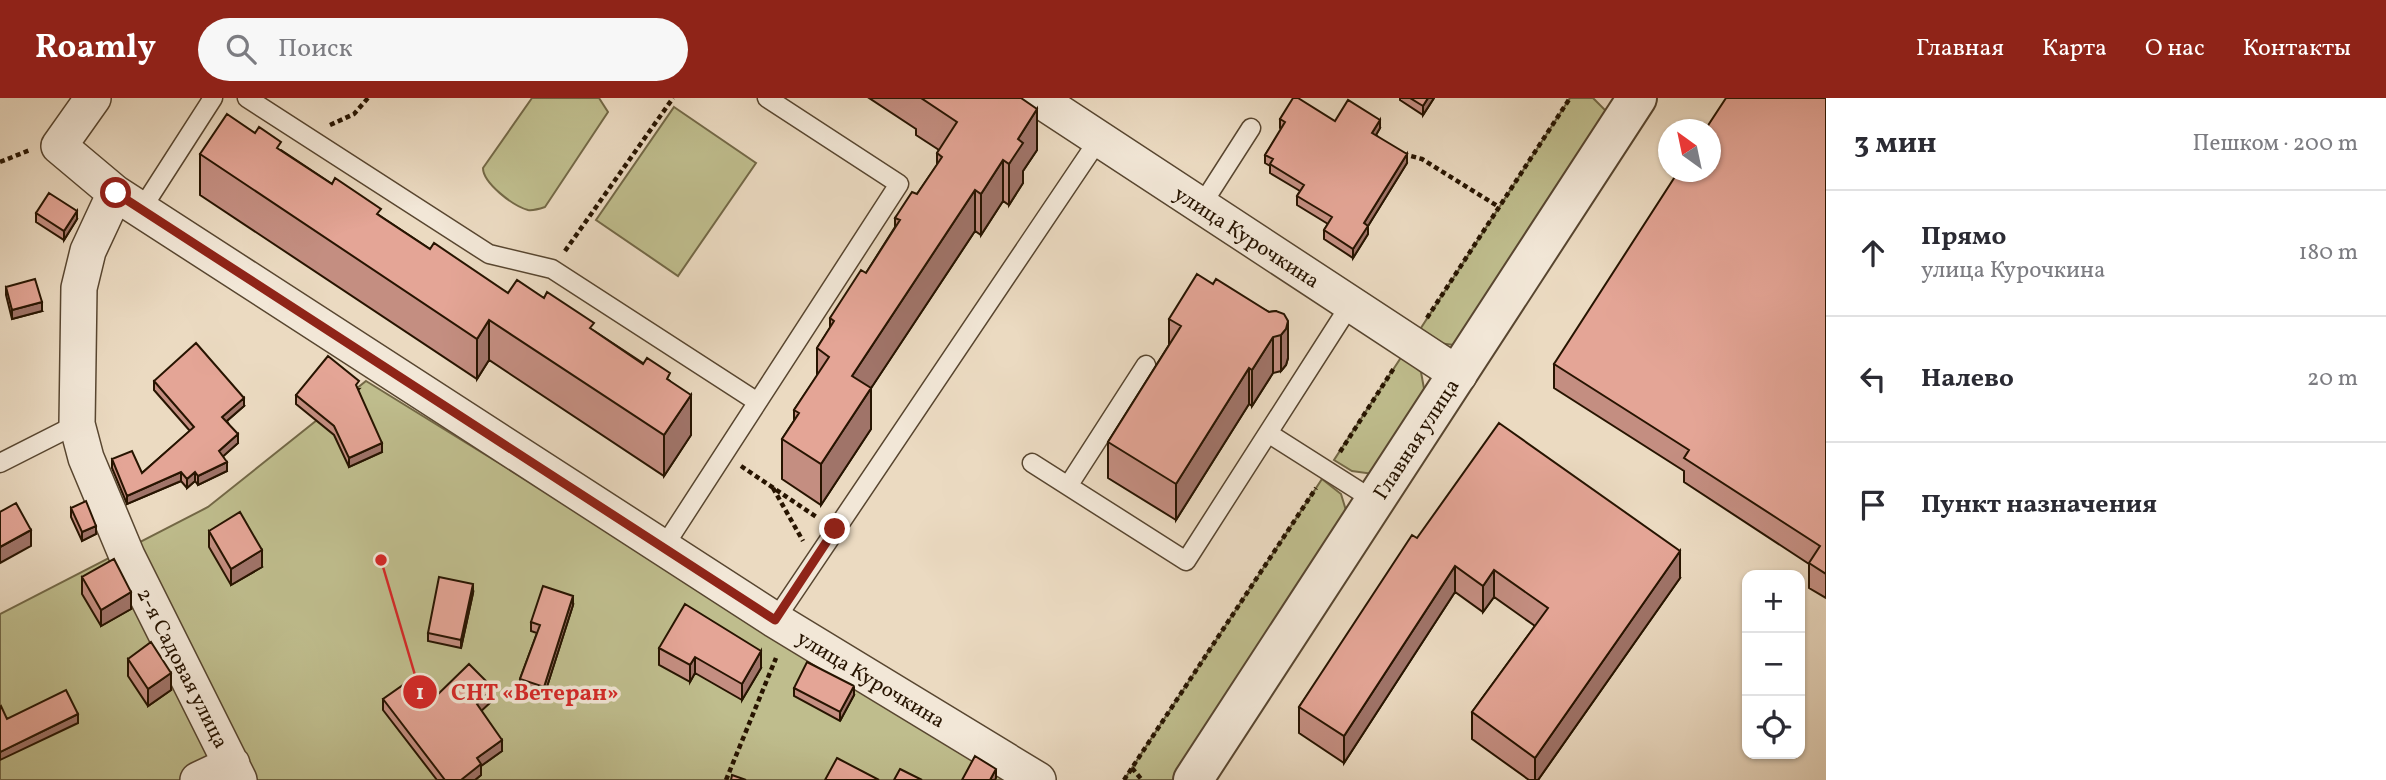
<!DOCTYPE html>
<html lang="ru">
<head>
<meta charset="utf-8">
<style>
	:root { --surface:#fff; --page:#f7f7f7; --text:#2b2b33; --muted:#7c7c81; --line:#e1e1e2; --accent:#8f2418 }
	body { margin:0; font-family:Vollkorn,serif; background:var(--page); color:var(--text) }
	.controls { position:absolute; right:21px; bottom:21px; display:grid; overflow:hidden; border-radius:14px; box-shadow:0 2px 5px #0004 }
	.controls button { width:63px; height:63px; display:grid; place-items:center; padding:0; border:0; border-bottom:2px solid var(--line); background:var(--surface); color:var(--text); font:35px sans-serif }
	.compass { position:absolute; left:1658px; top:21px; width:63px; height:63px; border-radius:50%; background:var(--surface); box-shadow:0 2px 5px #0004; rotate:327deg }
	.stop { position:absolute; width:21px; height:21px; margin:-16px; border:5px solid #8f2418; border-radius:50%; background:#fff }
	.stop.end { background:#8f2418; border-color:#fff; box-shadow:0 2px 7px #0008 }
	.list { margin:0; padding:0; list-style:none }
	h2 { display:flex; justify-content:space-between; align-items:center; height:91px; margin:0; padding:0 28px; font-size:30px }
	h2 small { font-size:23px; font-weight:400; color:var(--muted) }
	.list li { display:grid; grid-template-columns:46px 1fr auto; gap:21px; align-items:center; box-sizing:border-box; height:126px; padding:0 28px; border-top:2px solid var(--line) }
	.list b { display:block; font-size:26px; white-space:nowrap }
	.list p { margin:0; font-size:23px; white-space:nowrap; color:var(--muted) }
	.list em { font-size:23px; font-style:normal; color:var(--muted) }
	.icon { flex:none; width:38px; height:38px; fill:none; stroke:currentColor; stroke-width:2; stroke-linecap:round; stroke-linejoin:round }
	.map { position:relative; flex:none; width:1826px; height:682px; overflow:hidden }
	header { display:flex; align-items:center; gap:42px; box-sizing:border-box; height:98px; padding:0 35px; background:var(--accent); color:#fff }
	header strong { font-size:33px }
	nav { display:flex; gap:38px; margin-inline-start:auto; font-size:24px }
	.search { width:490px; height:63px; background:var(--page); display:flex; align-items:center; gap:18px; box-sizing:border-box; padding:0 24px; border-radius:38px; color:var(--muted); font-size:26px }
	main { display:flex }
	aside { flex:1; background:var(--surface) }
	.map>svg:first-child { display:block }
	.green { fill:#bfbd8d; stroke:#736846; stroke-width:2 }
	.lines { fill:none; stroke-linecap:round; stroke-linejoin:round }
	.service-casing { stroke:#584630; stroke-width:21 }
	.minor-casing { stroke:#584630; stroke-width:38 }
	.tertiary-casing { stroke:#584630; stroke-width:42 }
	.path { stroke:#271400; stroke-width:4.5; stroke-dasharray:5 3.5; stroke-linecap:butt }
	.service { stroke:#f2e7d7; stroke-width:18 }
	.minor { stroke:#f2e7d7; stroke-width:35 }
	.tertiary { stroke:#f2e7d7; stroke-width:38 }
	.wall { fill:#c48e81; stroke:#271400; stroke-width:2 }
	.shaded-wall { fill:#a07469; stroke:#271400; stroke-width:2 }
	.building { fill:#e4a596; stroke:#271400; stroke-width:2 }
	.route { stroke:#8f2418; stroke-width:9 }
	.labels { text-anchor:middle; stroke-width:7; stroke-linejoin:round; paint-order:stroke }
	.street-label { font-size:21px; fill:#271400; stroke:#f2e7d7 }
	.leader { fill:none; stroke:#d62828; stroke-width:2.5 }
	.callout-dot { fill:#d62828; stroke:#f2e7d7; stroke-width:2.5 }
	.mark-label { font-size:21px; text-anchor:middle; font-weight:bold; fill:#fff }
	.callout-label { font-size:23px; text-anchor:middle; font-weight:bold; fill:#d62828; stroke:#f2e7d7; stroke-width:7; stroke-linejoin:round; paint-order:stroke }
</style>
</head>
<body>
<header>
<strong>Roamly</strong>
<div class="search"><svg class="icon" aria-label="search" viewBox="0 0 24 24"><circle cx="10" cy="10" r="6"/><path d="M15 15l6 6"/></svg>Поиск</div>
<nav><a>Главная</a><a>Карта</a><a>О нас</a><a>Контакты</a></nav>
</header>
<main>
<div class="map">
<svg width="1826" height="682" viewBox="0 0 1826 682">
	<rect width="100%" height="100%" fill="#ebdac1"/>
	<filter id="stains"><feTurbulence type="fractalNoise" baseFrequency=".00286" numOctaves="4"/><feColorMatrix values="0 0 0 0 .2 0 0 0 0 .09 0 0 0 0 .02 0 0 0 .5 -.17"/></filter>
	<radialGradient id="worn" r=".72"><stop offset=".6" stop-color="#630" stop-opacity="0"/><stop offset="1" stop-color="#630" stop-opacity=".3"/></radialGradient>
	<path class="green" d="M532,0h67l9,14 -63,95c-6,2 -12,4 -17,3 -15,-4 -45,-27 -45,-42z
		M1570,0h23l17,17 -156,230 -16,-2 -19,-12z
		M674,9l82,56 -78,113 -82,-56z
		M1402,258l19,16 4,22 -52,80 -21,-3 -18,-11z
		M366,283l646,399h-1012v-166l208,-107z
		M1322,381l19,15 7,23 -173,263h-51z"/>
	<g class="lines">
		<defs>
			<path id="service" d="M247,0l242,156 63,15 204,132
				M1201,108l50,-78
				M141,112l72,-112
				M1268,335l107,68
				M0,365l77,-39
				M1032,365l154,98 164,-256
				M1068,388l78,-121
				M663,450l236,-364 -132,-86
				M775,522l324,-481"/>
			<path id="minor" d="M93,0l-34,48 56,47 660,427 263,160
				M1037,0l422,277
				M115,95l-27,58 -9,37 -2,136 9,34 41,98 112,224
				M198,682l34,-16"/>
			<path id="tertiary" d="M1193,682l444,-682"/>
		</defs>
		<use href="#service" class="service-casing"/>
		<use href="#minor" class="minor-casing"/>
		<use href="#tertiary" class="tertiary-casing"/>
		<path class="path" d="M330,27l24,-11 14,-16
			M1403,56l19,5 77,48
			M0,64l30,-12
			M565,153l108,-153
			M1427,220l143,-220
			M1340,354l54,-84
			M741,368l77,52
			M773,390l30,53
			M1132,670l10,12
			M726,682l50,-122
			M1124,682l192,-292"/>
		<use href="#service" class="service"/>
		<use href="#minor" class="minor"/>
		<use href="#tertiary" class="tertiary"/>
	</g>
	<path class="wall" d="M869,0h152l16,52 -14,21v12l-14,22 -6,-4 -22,34 -6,-4 -104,157v41l-50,76 -39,-26v-40l12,-18v-11l23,-34v-28l13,-20v-10l36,-45 29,-46v-9l22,-24 20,-29v-12l2,-3 -23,-15v-6z
		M1400,0h34l-11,17 -23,-15z
		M1826,0v500l-17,-10v-24l-125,-82v-11l-130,-83v-24z
		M1280,21l55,2 45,7 -4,7 31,28 -39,63v8l-15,24 -29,-19v-9l4,-6 -31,-19v-9l3,-5 -30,-18v-7l-5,-3v-8l17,-26 -2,-1z
		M281,52l149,99 78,44 86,38 76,50 21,54 -27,41 -175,-116 -12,19 -277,-184v-41z
		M36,115l41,6 -13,21 -28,-18z
		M1213,186l56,28 7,-1 12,47 -2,7 -5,6 -8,2 -21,33 -3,-2 -73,116 -68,-42v-36l61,-97v-26z
		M6,189l36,24 -30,8 -6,-24z
		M154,283l90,25 -17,15 11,22 -15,13 4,15 -29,14 -3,-4 -8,7 -6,-7 -54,23 -15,-36v-9l30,14 48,-42 -36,-41z
		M359,291l-1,1 24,62 -33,15 -15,-32 -38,-31v-9z
		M71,410l25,26 -14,7 -11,-24z
		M209,433l53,36 -31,18 -22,-38z
		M1417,440l263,40 -142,202h-9l-57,-41v-27l63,-86 -41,-29 -11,15 -28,-20 -111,171 -45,-30v-26z
		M82,479l49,32 -30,17 -19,-32z
		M473,495l-12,55 -33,-7v-8z
		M573,507l-29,91 -24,-9v-8l17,-46 -6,-2v-9z
		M659,550l102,20 -19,32 -47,-27 -5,9 -31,-17z
		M128,561l43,31 -23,16 -20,-30z
		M794,590l60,7 -14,26 -46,-25z
		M383,601l47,3 63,-2 -12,10 21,41 -21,15v9l-6,5h-38l-54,-70z"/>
	<path class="shaded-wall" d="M1428,0h6l-11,17v-9z
		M1037,11v41l-14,21v12l-14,22v-41l9,-25z
		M1380,22v8l-8,14v-9z
		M1407,56v9l-39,63v8l-15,24v-9l11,-26z
		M1003,62v41l-22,34v-41z
		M975,92v41l-123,186v-41z
		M77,113v8l-13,21v-9z
		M42,204v9l-30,8v-9z
		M489,222v40l-12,19v-40z
		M1288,223v37l-2,7 -5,6v-36z
		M1273,239v36l-21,33v-36z
		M1249,270v36l-73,116v-36z
		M871,290v41l-50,76v-41z
		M691,297v40l-27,41v-41z
		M244,300v8l-22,19v-8z
		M238,336v9l-19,17v-9z
		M382,345v9l-33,15v-9z
		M227,364v9l-29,14v-9z
		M181,374v9l-54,23v-8z
		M195,374v9l-8,7v-9z
		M96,428v8l-14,7v-9z
		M31,432v16l-31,17v-16z
		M262,452v17l-31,18v-16z
		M1680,453v27l-142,202h-3v-22z
		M1455,468v26l-111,171v-27z
		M1494,472v27l-11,15v-26z
		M473,486v9l-12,55v-8z
		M131,494v17l-30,17v-16z
		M573,498v9l-29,91v-9z
		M761,553v17l-19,32v-16z
		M695,559v16l-5,9v-17z
		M171,575v17l-23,16v-17z
		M854,588v9l-14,26v-9z
		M493,590v12l-16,15v-11z
		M78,616v9l-78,37v-8z
		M502,642v11l-21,15v9l-6,5h-14l16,-22z
		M996,671v9l-1,2h-5z"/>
	<path class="building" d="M921,0h100l16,11 -19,30 5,4 -14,21 -6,-4 -22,34 -6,-4 -123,186 19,12 -50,76 -39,-25 17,-26 -5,-3 35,-53 -12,-9 17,-27 -4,-3 31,-48 5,3 34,-53 -5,-2 17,-26 5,2 25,-37 -5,-4 20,-31z
		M1293,0h5l37,23 13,-21 32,20 -8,13 35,21 -43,69 4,3 -15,23 -29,-19 8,-13 -35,-21 7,-11 -34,-21 3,-5 -8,-4 20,-33 -5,-3z
		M1410,0h18l-5,8z
		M1726,0h100v476l-17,-11 11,-17 -136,-88 5,-8 -135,-86 124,-192h33v-42h-6z
		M227,16l28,19 4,-6 22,15 -4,6 55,36 3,-6 46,31 -4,5 53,35 4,-6 74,50 9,-13 27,18 3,-6 47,31 -4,5 53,36 4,-6 23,15 -3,6 24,16 -27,40 -175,-115 -12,19 -277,-185z
		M49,95l28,18 -13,20 -28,-18z
		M1197,176l16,10 3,-5 53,33 7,-1 8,3 4,7 -2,8 -5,6 -8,2 -21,33 -3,-2 -73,116 -68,-42 73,-116 -12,-7z
		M35,181l7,23 -30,8 -6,-23z
		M196,245l48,55 -22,19 16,17 -19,17 8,11 -29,14 -3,-4 -8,7 -6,-7 -54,24 -15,-37 20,-8 10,22 52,-46 -40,-46z
		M328,258l31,25 -3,4 26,58 -33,15 -15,-32 -38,-31z
		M1499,325l181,128 -145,207 -63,-46 76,-104 -54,-38 -11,16 -28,-20 -111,170 -45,-29 113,-172 5,3z
		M86,403l10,25 -14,6 -11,-24z
		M16,405l15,27 -31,17v-35z
		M240,414l22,38 -31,19 -22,-38z
		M114,461l17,33 -30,18 -19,-33z
		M439,479l34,7 -12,56 -33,-7z
		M543,488l30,10 -29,91 -24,-8 20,-54 -9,-3z
		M685,506l76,47 -19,33 -47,-27 -5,8 -31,-17z
		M151,544l20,31 -23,16 -20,-30z
		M807,564l47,24 -14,26 -46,-24z
		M469,566l24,24 -16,16 25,36 -25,18 4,6 -20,16h-16l-62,-81 30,-21 17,24z
		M66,592l12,24 -78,38v-45l1,-1 6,13z
		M975,658l21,13 -6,11h-28z
		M837,660l42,22h-54z
		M900,671l22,11h-28z
		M732,677l14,5h-15z"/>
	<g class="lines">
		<path class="route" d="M116,95l659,427 60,-91"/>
	</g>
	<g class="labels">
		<g class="street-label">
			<text transform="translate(1247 139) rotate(33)" y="7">улица Курочкина</text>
			<text transform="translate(1416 341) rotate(-57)" y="7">Главная улица</text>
			<text transform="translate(183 570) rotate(63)" y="7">2-я Садовая улица</text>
			<text transform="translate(871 581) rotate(31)" y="7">улица Курочкина</text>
		</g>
	</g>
	<path class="leader" d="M381 462L420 594"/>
	<g class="callout-dot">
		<circle cx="381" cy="462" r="7"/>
		<circle cx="420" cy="594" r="18"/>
	</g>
	<g class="mark-label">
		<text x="420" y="601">1</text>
	</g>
	<g class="callout-label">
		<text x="535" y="602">СНТ «Ветеран»</text>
	</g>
	<rect width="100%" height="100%" filter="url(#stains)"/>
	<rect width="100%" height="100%" fill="url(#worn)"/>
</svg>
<div class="controls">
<button>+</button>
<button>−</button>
<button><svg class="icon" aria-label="locate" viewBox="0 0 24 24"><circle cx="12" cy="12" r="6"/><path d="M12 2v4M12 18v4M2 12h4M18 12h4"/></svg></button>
</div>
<svg class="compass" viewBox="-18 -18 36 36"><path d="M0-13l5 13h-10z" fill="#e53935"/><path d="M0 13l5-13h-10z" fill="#7c7c81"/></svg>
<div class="stop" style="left:116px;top:95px"></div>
<div class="stop end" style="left:835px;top:431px"></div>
</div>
<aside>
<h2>3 мин<small>Пешком · 200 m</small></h2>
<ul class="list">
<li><svg class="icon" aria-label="ahead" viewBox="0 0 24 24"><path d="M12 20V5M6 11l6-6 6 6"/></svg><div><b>Прямо</b><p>улица Курочкина</p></div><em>180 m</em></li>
<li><svg class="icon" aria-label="left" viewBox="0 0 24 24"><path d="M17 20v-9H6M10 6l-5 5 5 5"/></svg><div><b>Налево</b></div><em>20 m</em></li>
<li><svg class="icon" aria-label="arrive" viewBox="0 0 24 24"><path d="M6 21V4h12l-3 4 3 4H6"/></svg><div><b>Пункт назначения</b></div></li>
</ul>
</aside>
</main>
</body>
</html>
